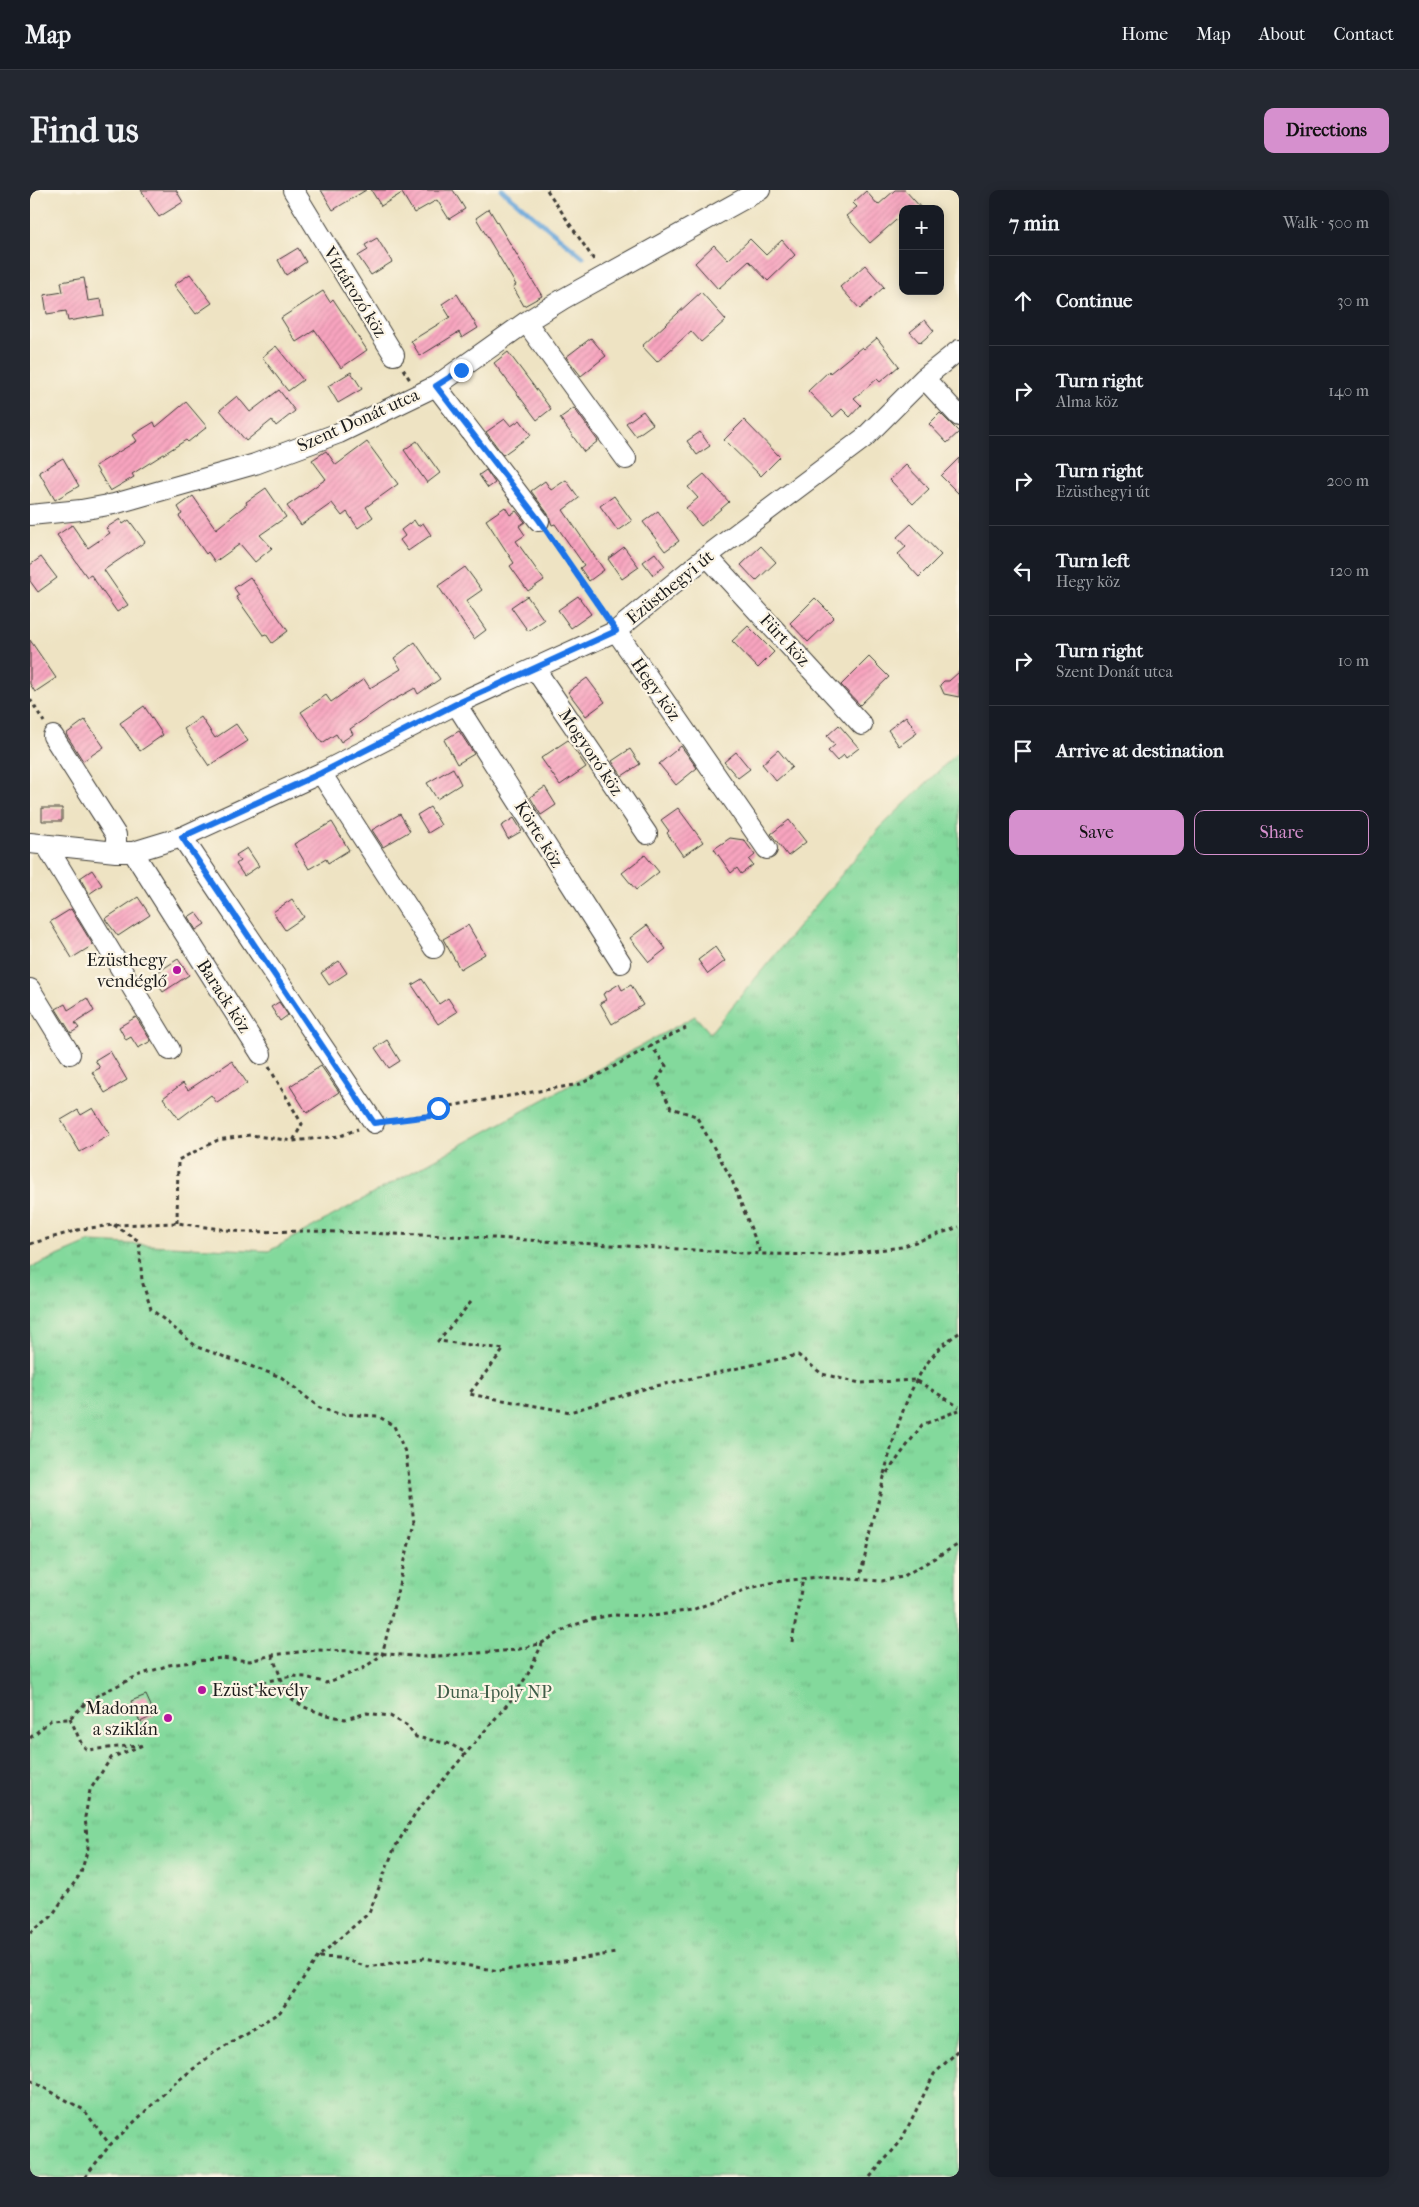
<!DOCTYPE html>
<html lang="en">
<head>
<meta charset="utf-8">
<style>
	:root { --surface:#171b24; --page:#242831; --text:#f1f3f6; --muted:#9ea1a6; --line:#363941; --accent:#d690ce }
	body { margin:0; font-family:"IM FELL French Canon",serif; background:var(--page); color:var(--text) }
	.controls { position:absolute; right:15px; top:15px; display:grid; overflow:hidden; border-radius:10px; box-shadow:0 2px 12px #0003 }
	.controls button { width:45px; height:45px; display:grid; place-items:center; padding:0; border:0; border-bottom:1px solid var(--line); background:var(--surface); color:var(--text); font:25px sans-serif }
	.stop { position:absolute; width:15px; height:15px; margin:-11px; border:4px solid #1a73e8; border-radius:50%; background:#fff }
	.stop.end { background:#1a73e8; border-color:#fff; box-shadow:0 1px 5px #0008 }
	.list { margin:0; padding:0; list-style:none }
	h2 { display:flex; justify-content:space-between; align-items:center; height:65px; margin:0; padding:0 20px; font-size:21px }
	h2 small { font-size:16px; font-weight:400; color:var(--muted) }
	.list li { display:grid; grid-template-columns:32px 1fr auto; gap:15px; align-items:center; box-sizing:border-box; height:90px; padding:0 20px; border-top:1px solid var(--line) }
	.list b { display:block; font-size:19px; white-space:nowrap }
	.list p { margin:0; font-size:16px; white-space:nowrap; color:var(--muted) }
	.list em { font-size:16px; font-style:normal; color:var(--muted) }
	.actions { display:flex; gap:10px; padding:15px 20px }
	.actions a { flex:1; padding:11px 0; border:1px solid var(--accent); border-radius:10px; text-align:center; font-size:18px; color:var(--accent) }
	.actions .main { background:var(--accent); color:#111 }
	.icon { flex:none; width:28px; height:28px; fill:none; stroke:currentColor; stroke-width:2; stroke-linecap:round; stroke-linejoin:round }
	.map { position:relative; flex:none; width:929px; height:1987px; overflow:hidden; border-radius:10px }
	header { display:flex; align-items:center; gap:30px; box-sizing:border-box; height:70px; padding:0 25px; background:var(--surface); border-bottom:1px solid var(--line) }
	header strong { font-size:24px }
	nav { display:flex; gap:28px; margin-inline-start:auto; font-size:18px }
	.intro { display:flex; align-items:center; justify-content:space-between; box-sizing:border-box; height:120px; padding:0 30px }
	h1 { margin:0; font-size:35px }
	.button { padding:12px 22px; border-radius:10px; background:var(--accent); color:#111; font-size:18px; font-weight:700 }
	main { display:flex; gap:30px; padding:0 30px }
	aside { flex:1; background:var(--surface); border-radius:10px; box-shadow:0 2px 12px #0003 }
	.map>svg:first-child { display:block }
	.park { fill:url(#park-tufts); stroke:#507a5c }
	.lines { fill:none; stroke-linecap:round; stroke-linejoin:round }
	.stream { stroke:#68a6da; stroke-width:5 }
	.building { fill:url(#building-hatch) }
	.minor-casing { stroke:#3c3a35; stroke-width:22 }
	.path { stroke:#3c3a35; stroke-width:3; stroke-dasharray:4 4; stroke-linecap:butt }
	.minor { stroke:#fff; stroke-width:20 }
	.route { stroke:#1a73e8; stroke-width:6 }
	.poi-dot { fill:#b5179e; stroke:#fcf5e5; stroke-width:2 }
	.labels { text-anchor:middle; stroke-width:4.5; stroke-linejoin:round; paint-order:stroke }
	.street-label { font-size:18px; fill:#1c1c1c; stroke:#fcf5e5 }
	.poi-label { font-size:18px; fill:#1c1c1c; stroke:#fcf5e5; text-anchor:end }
	.park-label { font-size:18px; fill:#405e49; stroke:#fcf5e5 }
</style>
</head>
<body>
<header>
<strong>Map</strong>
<nav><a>Home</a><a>Map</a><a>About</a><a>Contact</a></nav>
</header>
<div class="intro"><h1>Find us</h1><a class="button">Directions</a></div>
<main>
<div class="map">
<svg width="929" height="1987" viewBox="0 0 929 1987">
	<defs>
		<pattern id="park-tufts" width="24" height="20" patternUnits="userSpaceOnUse" patternTransform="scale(1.25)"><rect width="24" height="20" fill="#83d99c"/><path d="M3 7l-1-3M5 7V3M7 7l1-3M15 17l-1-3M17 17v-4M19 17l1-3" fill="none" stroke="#71ba86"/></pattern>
		<pattern id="building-hatch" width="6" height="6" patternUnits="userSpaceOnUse" patternTransform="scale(1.25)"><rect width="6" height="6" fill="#f8a4bf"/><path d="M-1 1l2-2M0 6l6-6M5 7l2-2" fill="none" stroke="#d48da4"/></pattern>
	</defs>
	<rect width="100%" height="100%" fill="#fcf5e5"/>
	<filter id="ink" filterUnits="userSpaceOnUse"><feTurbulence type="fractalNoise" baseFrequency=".02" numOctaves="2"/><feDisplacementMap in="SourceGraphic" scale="10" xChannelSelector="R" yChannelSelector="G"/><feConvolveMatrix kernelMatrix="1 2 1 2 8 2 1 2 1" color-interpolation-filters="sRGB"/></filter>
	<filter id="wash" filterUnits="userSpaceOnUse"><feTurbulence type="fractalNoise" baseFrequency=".0096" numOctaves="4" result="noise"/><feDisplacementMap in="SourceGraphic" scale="20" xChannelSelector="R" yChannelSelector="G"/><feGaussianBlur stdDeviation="1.12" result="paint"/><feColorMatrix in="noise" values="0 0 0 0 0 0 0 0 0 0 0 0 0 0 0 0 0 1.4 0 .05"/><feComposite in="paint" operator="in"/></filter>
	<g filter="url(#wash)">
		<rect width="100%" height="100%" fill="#eee3c3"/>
		<path class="park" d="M929,561v1426h-929v-909l60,-26 179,9 426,-235 15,17 171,-206z"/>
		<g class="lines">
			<path class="stream" d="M472,0l81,67"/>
		</g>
		<g id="blocks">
			<path class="building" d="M111,0h35l7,12 -24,15z
				M291,0h45l-33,20z
				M341,0h82l12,19 -16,10 -12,-19 -23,13 -12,-20 -21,13z
				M865,0h10l17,19h-19v5l-33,29 -24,-27 11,-9 -4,-4 13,-12 12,14z
				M459,19l53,87 -18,10 -11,-19 3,-2 -40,-67z
				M347,48l15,24 -21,13 -13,-19 10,-6 -3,-5z
				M720,49l16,16 16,-15 13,15 -27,26 -19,-20 -31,28 -23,-26 19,-18 14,15z
				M268,58l8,14 -20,13 -8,-15z
				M835,75l19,22 -24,22 -20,-22z
				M160,84l22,29 -16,11 -22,-29z
				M54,88l4,23 13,-2 3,16 -36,6 -2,-10 -19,3 -3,-19 19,-3 -2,-10z
				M293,101l7,11 3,-3 34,51 -26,18 -26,-38 -19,12 -15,-24z
				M671,102l25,28 -25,22 -10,-11 -34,31 -15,-16z
				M427,104l21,34 -16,10 -3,-6 -39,24 -9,-15 39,-24 -8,-13z
				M895,130l9,11 -14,12 -10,-11z
				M561,148l15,18 -25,20 -15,-19z
				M847,148l22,28 -19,16 -3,-3 -23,19 7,7 -11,12 -8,-8 -9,8 -25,-26 21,-20 1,2 32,-26 2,2z
				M246,156l27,34 -15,11 -26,-34z
				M478,162l43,57 -14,11 -43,-57z
				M321,182l11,17 -24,14 -10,-17z
				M249,200l16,21 -19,15 -4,-6 -26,21 -26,-31 17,-14 13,16z
				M156,212l21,25 -19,15 -2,-2 -54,34 2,3 -24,14 -15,-25 42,-25 -4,-6 21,-13 2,5z
				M544,218l24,33 -14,11 -24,-34z
				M613,221l10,13 -17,12 -10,-13z
				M910,223l19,19 -12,11 -18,-19z
				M475,229l6,7 9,-6 11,15 -28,20 -17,-23z
				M714,230l36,37 -19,19 -37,-36z
				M670,242l10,14 -13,9 -10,-14z
				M387,251l23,32 -13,10 -23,-33z
				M337,252l31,42 -32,23 7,10 -15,11 -11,-16 -5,4 -10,-13 -31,22 -14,-19 39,-27 -14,-19 14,-9 10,14z
				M33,268l16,28 -24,14 -16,-28z
				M929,268v36l-18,-18z
				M876,275l23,24 -16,15 -23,-24z
				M456,280l9,13 -7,5 -9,-13z
				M674,284l25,28 -28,24 -15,-18 12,-10 -10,-11z
				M536,290l13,18 -16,12 41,60 -15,11 -9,-13 4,-3 -29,-41 -3,1 -4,-11 -17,-23 14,-10 6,9z
				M236,298l20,29 -26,18 12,13 -17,14 -15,-18 -25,18 -7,-10 -2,2 -27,-38 3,-2 -4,-7 15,-11 23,33 31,-25 -1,-2z
				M584,306l18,25 -14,10 -18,-25z
				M475,317l5,8 6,-4 9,11 -6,4 6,9 -9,6 28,39 -16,11 -18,-25 4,-3 -28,-43z
				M628,321l21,30 -14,10 -22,-29z
				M90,329l3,5 6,-4 16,22 -41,28 24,35 -11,7 -26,-37 -4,2 -30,-42 15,-10 16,23 22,-15 -4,-5z
				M384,330l4,6 5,-3 8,12 -23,16 -8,-11 5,-4 -4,-6z
				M881,334l30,31 -22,22 -21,-23 8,-7 -9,-10z
				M731,356l15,16 -20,19 -15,-16z
				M594,357l15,20 -17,12 -14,-20z
				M625,363l10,13 -12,9 -10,-13z
				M11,367l16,21 -19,14 -8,-11v-16z
				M435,377l17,23 -16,11 20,29 -12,9 -36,-53z
				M220,387l38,54 -16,12 -6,-9 -3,1 -27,-38 3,-2 -5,-7z
				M497,406l17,24 -16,11 -17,-24z
				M548,406l13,18 -20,14 -13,-18z
				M785,408l19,19 -26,25 -18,-19z
				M718,436l26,26 -16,16 -26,-27z
				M0,450l26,38 -21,14 -5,-8z
				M385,452l25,37 -22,15 -3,-6 -27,15 -38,26 3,5 -12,8 -5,-8 -14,9 -21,-31 25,-17 5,7 33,-23 6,9 31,-19 -7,-11z
				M839,467l20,20 -29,28 -19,-20z
				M929,482v25l-15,-3 -4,-9 4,-4h5z
				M557,488l18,24 -19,14 -18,-24z
				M114,516l19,29 -23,16 -20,-28z
				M876,526l11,17 -18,13 -11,-16z
				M171,527l14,21 21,-14 12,17 -39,25 -25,-37z
				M55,530l19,27 -21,14 -17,-27z
				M809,535l20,23 -13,10 -2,-3 -7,6 -9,-10 7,-6 -8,-9z
				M429,541l15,23 -17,10 -13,-24z
				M538,550l18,27 -26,18 -19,-27z
				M651,556l16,22 -21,17 -17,-21z
				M600,559l10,15 -18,12 -10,-15z
				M748,560l14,17 -16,14 -14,-17z
				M706,562l14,17 -12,9 -14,-16z
				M423,578l8,16 -24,15 -10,-16z
				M515,597l11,18 -15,10 -11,-18z
				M400,617l11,18 -13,8 -11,-18z
				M12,618h20v13h-20z
				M648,618l25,34 -20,14 -16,-23 2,-2 -8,-11z
				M370,624l10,17 -27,16 -11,-17z
				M484,628l8,13 -14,8 -7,-13z
				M759,630l17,22 -18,14 -17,-22z
				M302,632l17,28 -21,13 -2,-4 -17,10 -15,-25z
				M700,648l14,2 11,15 -6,5 4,5 -12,9 -4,-6 -6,5 -17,-24z
				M217,658l12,18 -15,10 -8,-12 4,-3 -4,-6z
				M615,665l14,17 -23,18 -14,-17z
				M62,680l10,15 -13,9 -9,-16z
				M108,707l12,18 -32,21 -13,-17z
				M262,709l12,18 -19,13 -12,-18z
				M41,719l22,36 -21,13 -22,-36z
				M166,722l9,12 -9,6 -8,-13z
				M438,735l17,29 -25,15 -17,-30z
				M617,735l19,24 -17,13 -19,-24z
				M685,757l10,14 -17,13 -10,-14z
				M148,769l11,16 -26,17 -11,-16z
				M309,771l8,12 -18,12 -8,-12z
				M392,789l17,25 9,-6 9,14 -19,12 -26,-39z
				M589,794l3,6 9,-5 12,20 -31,19 -12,-21 6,-3 -3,-6z
				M57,808l7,13 -19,12 4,5 -8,5 -15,-24 9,-5 3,6z
				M249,812l9,13 -8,6 -9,-14z
				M106,827l15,24 -13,7 -7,-11 -5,3 -7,-13z
				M357,850l13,21 -11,7 -14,-20z
				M80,861l17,29 -22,13 -13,-21 8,-4 -5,-8z
				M202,871l15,22 -30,20 -6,-8 -32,24 -16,-21 20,-15 5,7z
				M291,876l18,26 -32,21 -17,-27z
				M63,918l17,27 -30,17 -19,-32 17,-10 3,5z
				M116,1505l9,20 -15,7 -9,-21z"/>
		</g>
	</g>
	<g filter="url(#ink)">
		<use href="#blocks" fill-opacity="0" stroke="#3c3a35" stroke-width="1"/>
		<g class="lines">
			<defs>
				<path id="minor" d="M263,0l101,165
					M496,132l100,137
					M894,188l35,38
					M406,196l103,135
					M0,325l51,-5 33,-6 141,-40 84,-31 97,-47 90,-64 37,-23 197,-109
					M677,366l155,169
					M586,441l151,218
					M505,479l112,165
					M426,514l165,259
					M23,546l63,99v17
					M291,583l113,175
					M152,647l192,286
					M0,653l86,9h17l49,-15 139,-64 135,-69 160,-73 91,-75 157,-118 60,-60 35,-28
					M16,655l124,205
					M103,662l128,202
					M0,799l40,65"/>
			</defs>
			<use href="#minor" class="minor-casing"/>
			<path class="path" d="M517,0l49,73
				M373,179l7,11
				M519,345l57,81
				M0,509l14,23
				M620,854l16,22 -9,14 14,28 25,8 35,62 30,76
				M239,877l33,57 -9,17
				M360,931l40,-6 8,-7 142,-24c36,-17 69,-39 106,-56
				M147,1033l1,-63 40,-20 32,-5 43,6 47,-5 18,-7
				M84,1035l25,16 3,40 9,28 46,38 84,30 39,31 19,6 39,2 16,10 12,28 8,69 -32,132 -20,14 -36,14 -20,-6 -14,-1 -58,12
				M0,1054l51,-15 33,-4 63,-2 65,9 68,-1 166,6 285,17 81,1 59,-8 58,-20
				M441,1112l-33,39 66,8 -35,45 101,18 77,-24 151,-33 24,19 38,9 56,-3 43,27
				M854,1284c14,-50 28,-112 75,-141
				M829,1391l25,-104 38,-52 37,-15
				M762,1452l11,-64
				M242,1465l16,41 16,11 19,7 22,5 22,-6 23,3 16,9 10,12 34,7 16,9
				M40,1528l12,27 5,5 52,-5
				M0,1548l21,-18 18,-1 18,-17 15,-9 35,-17 32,-11 52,-7 29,3 22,-6 45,-5 34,1 75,6 90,-7 26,-7 27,-16 23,-8 20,-4 42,1 38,-6 58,-22 25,-6 43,-5 64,4 20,-4 57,-33
				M0,1743l21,-16 30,-44 7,-25 -3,-31 5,-27 21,-32 34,-14
				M289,1767l21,1 28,9 56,-9 75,13 117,-18
				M0,1890l54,30 26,35
				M55,1987l25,-32 65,-62 40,-31 65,-40 38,-55 51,-44 25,-64 22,-37 95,-112 17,-26 14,-30
				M840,1987l31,-36 33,-67 25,-24"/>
			<use href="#minor" class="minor"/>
		</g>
	</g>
	<g class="lines" filter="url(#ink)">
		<path class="route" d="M408,918l-8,8 -56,7 -192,-286 139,-64 135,-69 160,-73 -77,-111 -103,-134 25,-16"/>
	</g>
	<g class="poi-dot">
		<circle cx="147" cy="780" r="5"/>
		<circle cx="172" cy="1500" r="5"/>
		<circle cx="138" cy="1528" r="5"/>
	</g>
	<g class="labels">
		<g class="street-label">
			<text transform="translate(325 102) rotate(58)" y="6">Víztározó köz</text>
			<text transform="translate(328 230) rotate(-24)" y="6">Szent Donát utca</text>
			<text transform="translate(640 397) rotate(-39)" y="6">Ezüsthegyi út</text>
			<text transform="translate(755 450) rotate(47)" y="6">Fürt köz</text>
			<text transform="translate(626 499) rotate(55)" y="6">Hegy köz</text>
			<text transform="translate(561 562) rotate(56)" y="6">Mogyoró köz</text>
			<text transform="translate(509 644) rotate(58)" y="6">Körte köz</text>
			<text transform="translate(194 806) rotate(57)" y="6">Barack köz</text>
		</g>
		<g class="poi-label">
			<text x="137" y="776">Ezüsthegy<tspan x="137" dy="21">vendéglő</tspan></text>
			<text x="182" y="1506" text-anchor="start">Ezüst-kevély</text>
			<text x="128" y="1524">Madonna<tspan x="128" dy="21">a sziklán</tspan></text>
		</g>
		<g class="park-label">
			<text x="464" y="1508">Duna-Ipoly NP</text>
		</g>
	</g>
</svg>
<div class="controls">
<button>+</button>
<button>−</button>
</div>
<div class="stop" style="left:408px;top:918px"></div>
<div class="stop end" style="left:431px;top:180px"></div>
</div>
<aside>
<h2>7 min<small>Walk · 500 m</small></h2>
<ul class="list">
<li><svg class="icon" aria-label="ahead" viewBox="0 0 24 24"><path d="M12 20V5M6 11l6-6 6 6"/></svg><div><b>Continue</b></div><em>30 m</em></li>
<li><svg class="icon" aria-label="right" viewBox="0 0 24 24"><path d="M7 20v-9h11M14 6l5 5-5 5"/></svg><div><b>Turn right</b><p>Alma köz</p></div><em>140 m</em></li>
<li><svg class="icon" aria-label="right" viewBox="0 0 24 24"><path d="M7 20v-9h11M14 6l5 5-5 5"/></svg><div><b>Turn right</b><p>Ezüsthegyi út</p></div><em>200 m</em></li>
<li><svg class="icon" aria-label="left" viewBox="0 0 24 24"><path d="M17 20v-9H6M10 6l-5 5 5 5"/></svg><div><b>Turn left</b><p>Hegy köz</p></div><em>120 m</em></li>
<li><svg class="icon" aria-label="right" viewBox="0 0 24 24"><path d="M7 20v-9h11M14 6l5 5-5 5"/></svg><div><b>Turn right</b><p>Szent Donát utca</p></div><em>10 m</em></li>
<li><svg class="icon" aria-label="arrive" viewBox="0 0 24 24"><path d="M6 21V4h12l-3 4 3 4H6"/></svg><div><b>Arrive at destination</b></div></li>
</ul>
<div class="actions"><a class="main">Save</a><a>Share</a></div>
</aside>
</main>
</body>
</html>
